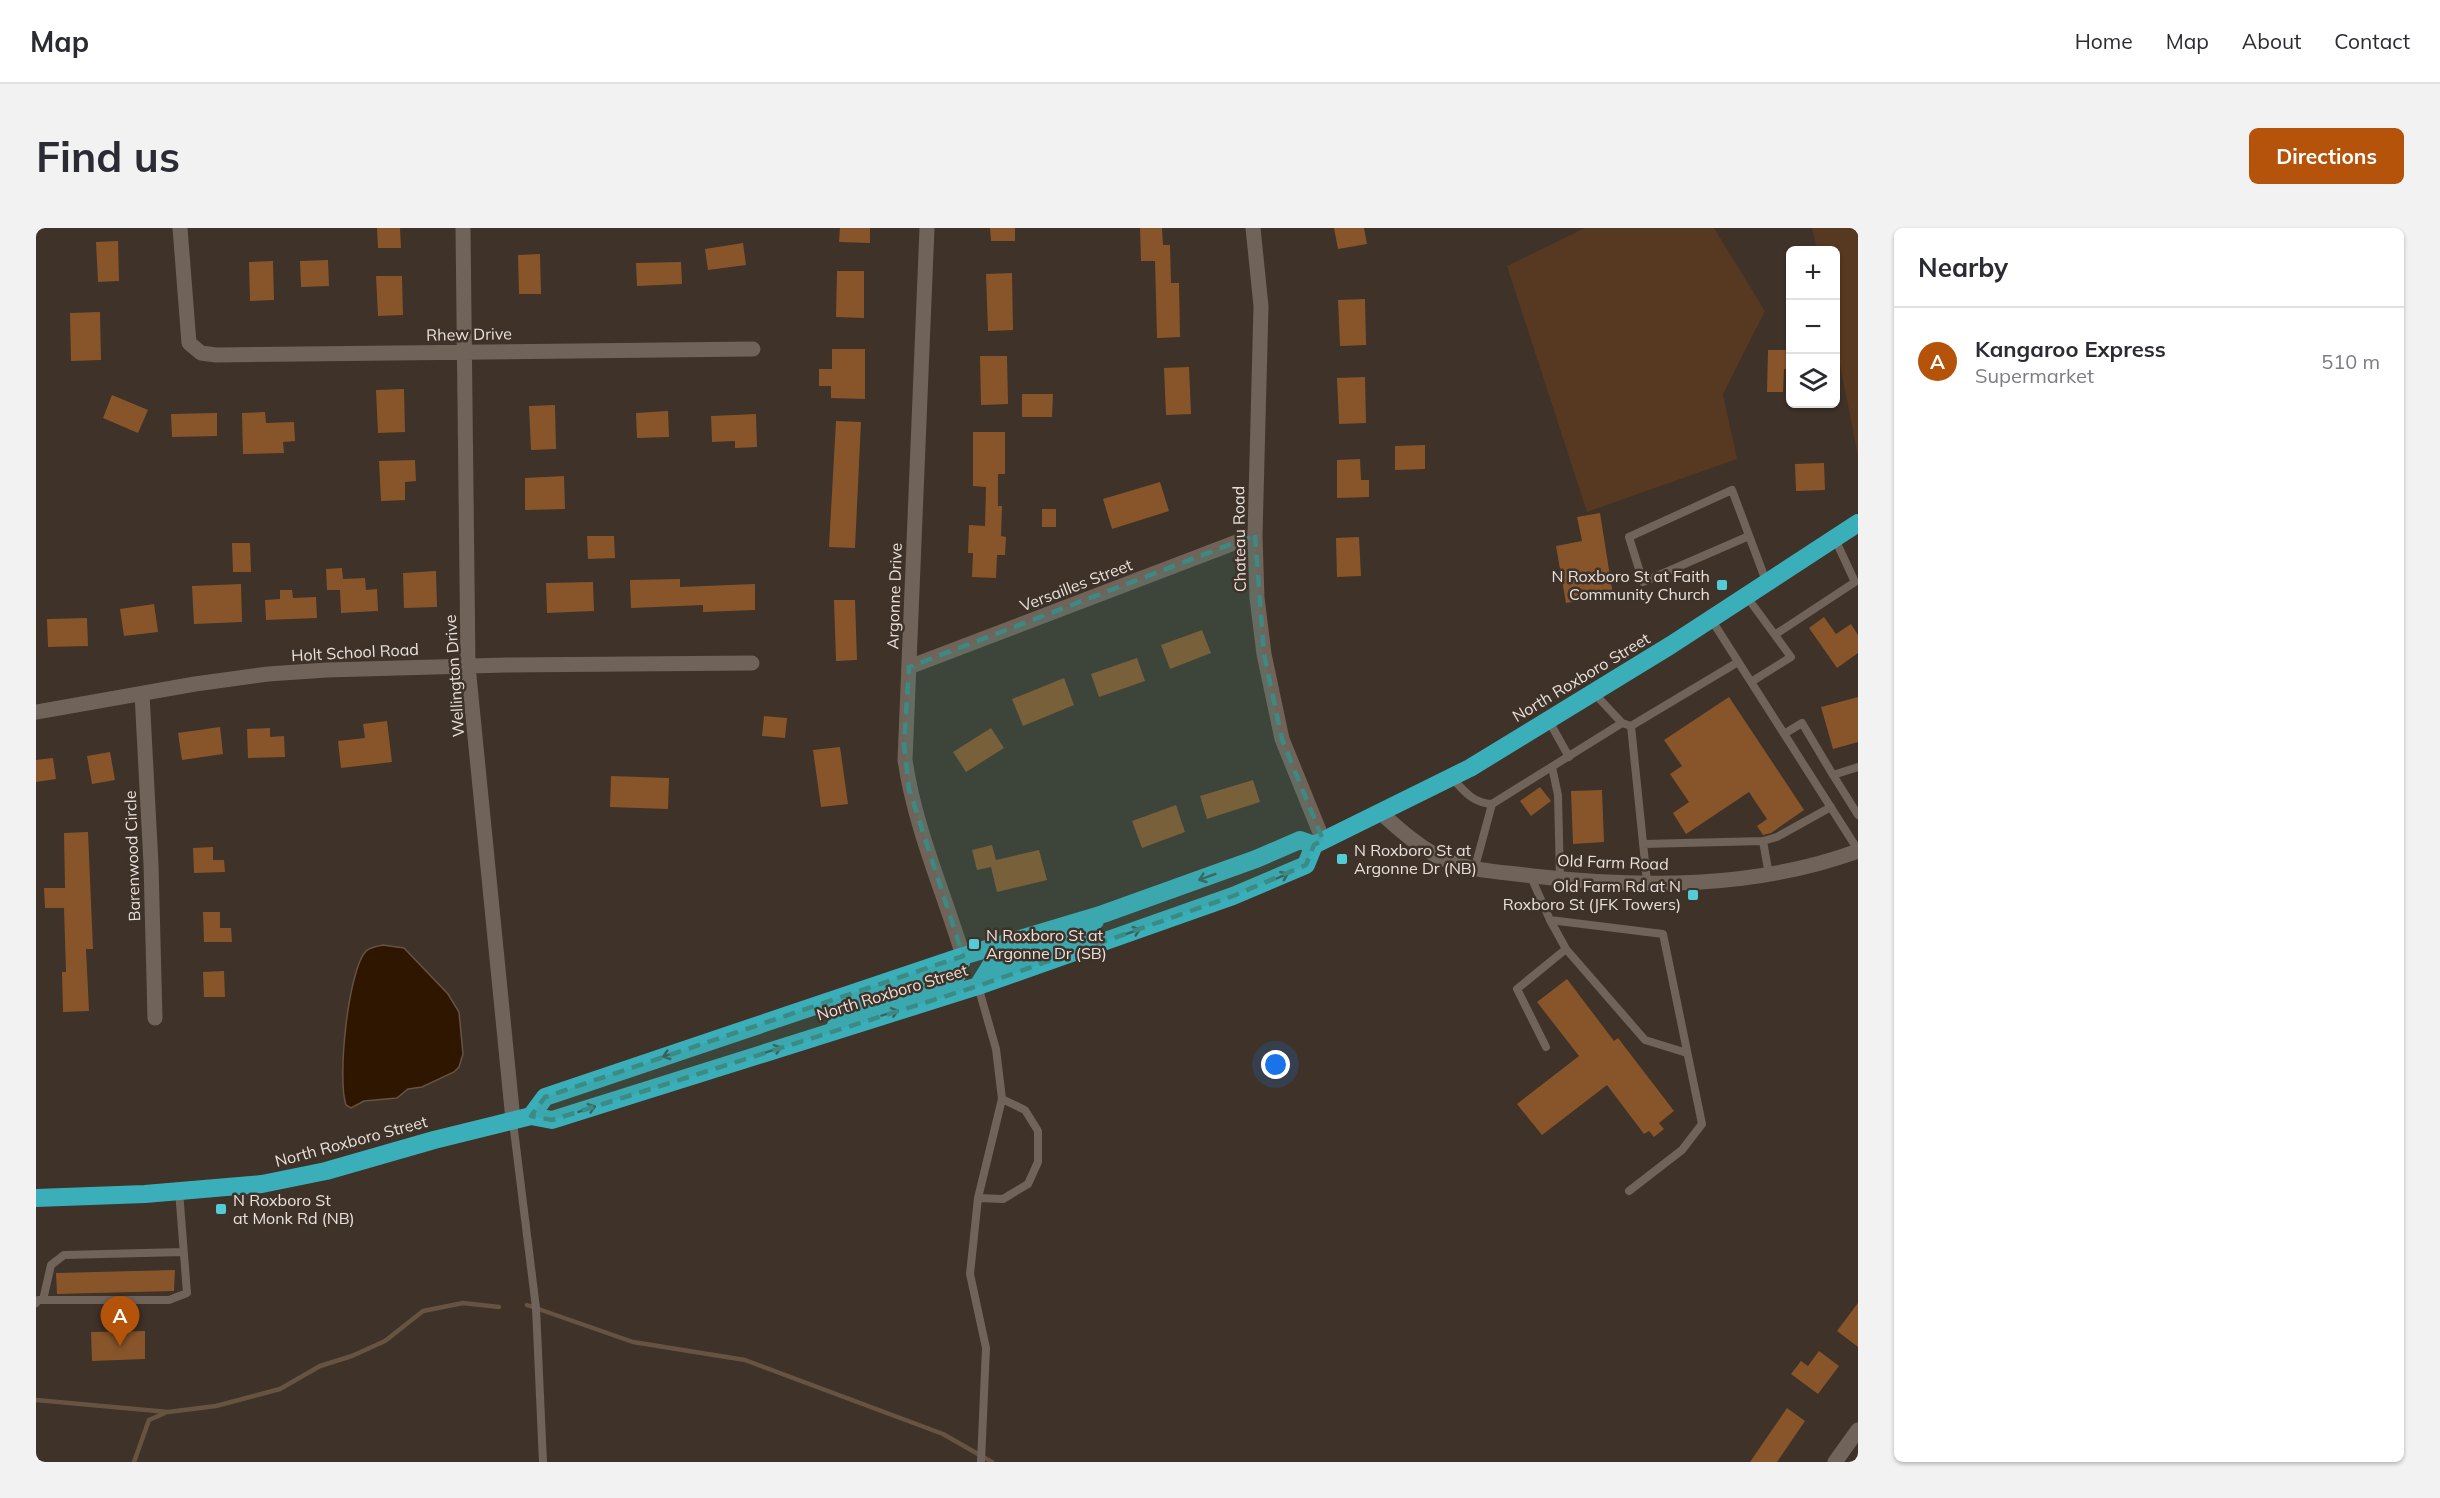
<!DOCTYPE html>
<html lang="en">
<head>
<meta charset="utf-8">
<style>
	:root { --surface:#fff; --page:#f2f2f3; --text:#2b2b33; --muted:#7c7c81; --line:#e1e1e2; --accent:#b45309 }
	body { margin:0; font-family:Mulish,sans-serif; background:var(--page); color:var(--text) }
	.controls { position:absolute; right:18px; top:18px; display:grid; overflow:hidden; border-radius:9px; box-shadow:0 2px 4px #0004 }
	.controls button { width:54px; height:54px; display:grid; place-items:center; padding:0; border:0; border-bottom:2px solid var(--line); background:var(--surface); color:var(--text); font:30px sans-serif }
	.you { position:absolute; left:1240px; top:837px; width:21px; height:21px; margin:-15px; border:4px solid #fff; border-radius:50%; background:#1a73e8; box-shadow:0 0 0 9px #1a73e833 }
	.badge { display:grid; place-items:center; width:39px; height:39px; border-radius:50%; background:var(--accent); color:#fff; font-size:20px; font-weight:700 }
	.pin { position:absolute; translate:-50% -50px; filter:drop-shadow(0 2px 3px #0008) }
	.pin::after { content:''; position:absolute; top:32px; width:21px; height:18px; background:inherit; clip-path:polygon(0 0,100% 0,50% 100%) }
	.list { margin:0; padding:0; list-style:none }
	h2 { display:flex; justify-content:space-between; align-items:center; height:78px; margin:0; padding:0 24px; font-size:26px }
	h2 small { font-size:20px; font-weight:400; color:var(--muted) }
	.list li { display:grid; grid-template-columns:39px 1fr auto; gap:18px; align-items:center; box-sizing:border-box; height:108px; padding:0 24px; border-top:2px solid var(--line) }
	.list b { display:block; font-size:22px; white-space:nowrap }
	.list p { margin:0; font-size:20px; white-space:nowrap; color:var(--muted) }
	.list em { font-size:20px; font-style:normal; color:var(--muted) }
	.icon { flex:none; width:33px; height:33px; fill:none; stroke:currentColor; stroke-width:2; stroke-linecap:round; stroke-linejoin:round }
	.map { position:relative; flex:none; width:1822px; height:1234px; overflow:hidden; border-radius:9px }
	header { display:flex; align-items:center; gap:36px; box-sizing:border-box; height:84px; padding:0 30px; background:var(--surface); border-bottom:2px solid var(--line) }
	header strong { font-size:28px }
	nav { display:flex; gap:33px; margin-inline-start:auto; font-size:21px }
	.intro { display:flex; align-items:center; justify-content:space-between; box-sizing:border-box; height:144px; padding:0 36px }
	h1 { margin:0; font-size:42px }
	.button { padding:15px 27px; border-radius:9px; background:var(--accent); color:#fff; font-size:21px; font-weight:700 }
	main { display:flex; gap:36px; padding:0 36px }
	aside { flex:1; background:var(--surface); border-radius:9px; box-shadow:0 2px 4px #0004 }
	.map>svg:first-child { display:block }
	.green { fill:#573820 }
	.water { fill:#2f1601; stroke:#675342; stroke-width:1.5 }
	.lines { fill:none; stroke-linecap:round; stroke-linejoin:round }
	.stream { stroke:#675342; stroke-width:4.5 }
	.building { fill:#88552a }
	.lane { stroke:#706359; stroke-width:8 }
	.street { stroke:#706359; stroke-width:15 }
	.highway { stroke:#3aafb9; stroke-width:18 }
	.oneway { stroke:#3d5e5b }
	.marked { fill:#3b8b84; fill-opacity:0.2; stroke:#3b8b84; stroke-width:4.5; stroke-dasharray:12 8; stroke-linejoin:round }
	.poi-dot { fill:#52ccd6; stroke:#3e3229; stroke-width:2 }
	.labels { text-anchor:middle; stroke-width:5; stroke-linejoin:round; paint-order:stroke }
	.street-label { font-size:16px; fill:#e9e1db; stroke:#3e3229 }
	.poi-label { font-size:16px; fill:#e9e1db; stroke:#3e3229; text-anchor:start }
</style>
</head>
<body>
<header>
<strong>Map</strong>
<nav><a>Home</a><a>Map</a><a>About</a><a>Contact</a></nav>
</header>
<div class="intro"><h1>Find us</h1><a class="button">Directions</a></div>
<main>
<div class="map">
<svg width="1822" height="1234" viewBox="0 0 1822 1234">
	<rect width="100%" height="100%" fill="#3e3229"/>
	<path class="green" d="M1549,0h129l51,83 -42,83 14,65 -150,53 -80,-246z
		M1776,0h46v228l-22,-112v-94h-19z"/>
	<path class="water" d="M347,717l21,3 44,46 11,18 4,42 -4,13 -5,5 -32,15 -14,2 -11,9 -33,3 -13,7 -5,-3c-9,-25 2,-135 20,-154 4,-4 11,-5 17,-6z"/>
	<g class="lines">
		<path class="stream" d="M491,1077l106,37 112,18 198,74 49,28
			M0,1172l132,12 48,-6 64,-17 40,-23 32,-10 33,-15 38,-30 40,-8 36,4
			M98,1234l15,-42 16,-7"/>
	</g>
	<path class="building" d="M341,0h23l1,20h-23z
		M804,0h30v15l-31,-1z
		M954,0h25v13h-24z
		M1104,0h22l1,17h7l1,38h8l1,54 -23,1 -2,-77h-14z
		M1298,0h30l3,16 -29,5z
		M82,13l1,40 -21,1 -2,-40z
		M707,15l3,22 -38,5 -3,-21z
		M504,26l1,40h-22l-1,-39z
		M292,32l1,26 -28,1 -1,-26z
		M237,33l1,39 -24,1 -1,-39z
		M645,34l1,22 -45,2 -1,-23z
		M801,43h27v47l-28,-1z
		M976,45l1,57 -25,1 -2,-57z
		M340,48h26l1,39 -25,1z
		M1329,71l1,46 -26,1 -2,-46z
		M64,84l1,48 -30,1 -1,-48z
		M796,121h33v50l-34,-1v-12h-12v-17h13z
		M1732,122h23v19h-7l-1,23h-16z
		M944,128h27l1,48 -27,1z
		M1153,139l2,47 -25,1 -2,-47z
		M1329,149l1,46 -27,1 -2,-46z
		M368,161l1,43 -27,1 -2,-43z
		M986,166h31l-1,23h-30z
		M76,167l36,15 -10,23 -35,-15z
		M519,177l1,44 -25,1 -2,-44z
		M632,183l1,26 -32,1 -1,-25z
		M229,184l1,11 28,-1 1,19 -12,1 1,11 -41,1 -1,-41z
		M181,185v23l-45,1 -1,-23z
		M720,186l1,33 -22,1v-7l-23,1 -1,-26z
		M800,193l25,1 -6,126 -26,-1z
		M937,204h32v42h-7v32h4l-1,30 5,1 -1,18h-8l-1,23 -24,-1 1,-24h-5l1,-28 16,1 1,-39 -13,-1z
		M1389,217v24l-30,1v-24z
		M1324,231l1,21h8v17l-32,1v-38z
		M379,232l1,21 -11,1v18l-24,1 -2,-40z
		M1788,235l1,27 -29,1 -1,-27z
		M528,248l1,33 -40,1v-32z
		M1124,254l9,29 -57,18 -9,-30z
		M1006,281h14v18h-14z
		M1564,285l13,82 -47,8 -10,-57 26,-5 -5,-24z
		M551,308h27l1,22 -27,1z
		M1323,309l2,39 -24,1 -1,-39z
		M196,315h18l1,29h-18z
		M306,340l1,11 22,-1 1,12 11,-1 1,22 -37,2 -1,-23h-13l-1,-21z
		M400,343l1,36 -33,1 -1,-35z
		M644,351v8l75,-3v26l-52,2v-7l-72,3 -1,-28z
		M557,354l1,29 -47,2 -1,-30z
		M205,356l1,38 -48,2 -2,-38z
		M244,362h12l1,8 23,-1 1,21 -51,2 -1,-20 15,-1z
		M798,372h21l2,60 -21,1z
		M118,376l4,28 -34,4 -4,-27z
		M1788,389l12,17 15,-10 7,11v18l-21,15 -28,-40z
		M51,390l1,28 -40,1 -1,-28z
		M1166,402l9,23 -41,16 -9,-24z
		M1101,430l8,23 -46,16 -8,-23z
		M1028,450l10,27 -51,21 -11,-27z
		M1693,469l75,113 -33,23 -8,2 -6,-9 10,-7 -18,-27 -63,42 -13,-21 16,-11 -19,-28 12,-8 -18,-26z
		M1822,469v45l-25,7 -12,-42z
		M728,488l23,2 -2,20 -23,-2z
		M351,493l5,41 -51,6 -3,-27 27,-3 -2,-14z
		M184,499l3,27 -41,6 -4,-27z
		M234,500v9l14,-1 1,21 -37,1 -1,-29z
		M955,500l13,20 -38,24 -13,-20z
		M804,519l8,57 -27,3 -8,-57z
		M74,524l5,28 -23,4 -5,-28z
		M17,530l3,21 -20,3v-22z
		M575,548l58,2 -1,31 -58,-2z
		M1217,552l7,22 -53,17 -7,-23z
		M1504,559l11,14 -20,15 -11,-15z
		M1566,562l2,52 -31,2 -2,-53z
		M1140,577l9,27 -43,16 -10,-27z
		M52,604l5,117h-7l3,62 -26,1 -1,-40h4l-2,-64h-19l-1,-20h21l-1,-55z
		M956,617l4,15 43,-10 8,30 -50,12 -6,-25 -14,3 -5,-20z
		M177,619v13h11l1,12 -31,1 -1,-25z
		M167,684h17v16h11l1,14h-28z
		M188,743l1,26h-21l-1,-25z
		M1531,751l47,62 4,-3 56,73 -15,12 5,6 -10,8 -5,-6 -5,3 -37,-49 -65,50 -25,-31 62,-48 -42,-54z
		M139,1042l-1,21 -117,3 -1,-21z
		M1822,1075v44l-21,-16z
		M109,1103v28l-53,2 -1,-29z
		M1783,1123l20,15 -21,28 -27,-20 10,-13 7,5z
		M1751,1180l18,13 -28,41h-27z"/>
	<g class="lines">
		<path class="lane" d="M1713,308l-106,46 -14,-45 103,-47 34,91
			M1711,369l44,60 -40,25
			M1675,391l147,231
			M1740,406l79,-52 -20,-43
			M1558,465l28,30 9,3 107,-64
			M1513,493l20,36
			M1595,498l16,156
			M1748,506l18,-11 31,52
			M1516,539l6,28 2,84
			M1822,539l-25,8 25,40
			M1417,551c12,13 20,24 39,25l130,-81
			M1727,613l6,34
			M1607,616l120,-3 14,-4 54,-30
			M1439,639l17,-63
			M1495,649l19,43 16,29 -49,40 29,58
			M1514,692l113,14 39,190 -20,26 -53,41
			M1530,721l79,91 42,13
			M942,758l18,63 6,50 -24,99 -8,76 16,74 -5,114
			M477,894l23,186 7,154
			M942,970l25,1 25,-15 10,-22v-31l-13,-21 -23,-11
			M7,1072l8,-35 13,-10 119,-3
			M0,1075l2,-3h131l18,-7 -8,-102"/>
		<path class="street" d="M144,0l9,115 12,10 15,2 537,-6
			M427,0l5,438 45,454
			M891,0l-22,532c10,68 38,130 58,196
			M1217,0l8,78 -6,229 2,63 7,56 18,85 41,101
			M873,439l346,-132
			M106,466l9,170 4,154
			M0,484l159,-28 73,-10 59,-4 179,-5 246,-2
			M1345,585c19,17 39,35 62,46 27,12 61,13 90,17 108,12 221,13 325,-25
			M1799,1234l23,-32"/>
		<path class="highway" d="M942,758l13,-21 89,-31 15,-13
			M798,802l7,-15 116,-40 6,-19
			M495,888l14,-19 418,-141 140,-42 153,-55 44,-19 14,5 156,-77 201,-123 187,-122
			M0,970l109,-4 117,-10 64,-13 108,-31 97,-24 21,4 426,-134 255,-90 73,-31 8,-20"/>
	</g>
	<defs><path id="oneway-shaft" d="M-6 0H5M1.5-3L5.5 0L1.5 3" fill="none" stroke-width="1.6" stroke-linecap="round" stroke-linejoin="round" transform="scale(1.5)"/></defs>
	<g class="oneway">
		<use href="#oneway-shaft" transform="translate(1171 649) rotate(160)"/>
		<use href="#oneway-shaft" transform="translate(1244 649) rotate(-23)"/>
		<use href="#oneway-shaft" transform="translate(1096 704) rotate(-19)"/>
		<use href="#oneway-shaft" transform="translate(854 785) rotate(-17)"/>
		<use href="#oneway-shaft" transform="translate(737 822) rotate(-18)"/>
		<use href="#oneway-shaft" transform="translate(635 826) rotate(161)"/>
		<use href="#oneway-shaft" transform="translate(551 881) rotate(-18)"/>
	</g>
	<path class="marked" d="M1219,307l9,119 18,85 41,101 -9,5 -8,20 -73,31 -255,90 -426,134 -21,-4 14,-19 418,-141 -54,-167 -5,-44 5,-78z"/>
	<g class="poi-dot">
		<rect x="1680" y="351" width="12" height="12" rx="3"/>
		<rect x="1300" y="625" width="12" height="12" rx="3"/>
		<rect x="1651" y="661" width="12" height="12" rx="3"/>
		<rect x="932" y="710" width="12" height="12" rx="3"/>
		<rect x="179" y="975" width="12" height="12" rx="3"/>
	</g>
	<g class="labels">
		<g class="street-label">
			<text transform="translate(433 106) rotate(-1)" y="6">Rhew Drive</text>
			<text transform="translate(1203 311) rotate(-91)" y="6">Chateau Road</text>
			<text transform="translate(1040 357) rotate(-21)" y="6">Versailles Street</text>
			<text transform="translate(858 368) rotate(-88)" y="6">Argonne Drive</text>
			<text transform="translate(319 424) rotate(-3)" y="6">Holt School Road</text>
			<text transform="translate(418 448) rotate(-94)" y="6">Wellington Drive</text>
			<text transform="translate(1545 449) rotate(-31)" y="6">North Roxboro Street</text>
			<text transform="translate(96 628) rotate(-92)" y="6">Barenwood Circle</text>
			<text transform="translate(1577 634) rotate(2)" y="6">Old Farm Road</text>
			<text transform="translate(856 764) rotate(-17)" y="6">North Roxboro Street</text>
			<text transform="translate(315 913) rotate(-15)" y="6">North Roxboro Street</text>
		</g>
		<g class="poi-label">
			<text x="1674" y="354" text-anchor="end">N Roxboro St at Faith<tspan x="1674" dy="18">Community Church</tspan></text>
			<text x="1318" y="628">N Roxboro St at<tspan x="1318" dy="18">Argonne Dr (NB)</tspan></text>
			<text x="1645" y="664" text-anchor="end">Old Farm Rd at N<tspan x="1645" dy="18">Roxboro St (JFK Towers)</tspan></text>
			<text x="950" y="713">N Roxboro St at<tspan x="950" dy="18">Argonne Dr (SB)</tspan></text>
			<text x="197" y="978">N Roxboro St<tspan x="197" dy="18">at Monk Rd (NB)</tspan></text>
		</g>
	</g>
</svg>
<div class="controls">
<button>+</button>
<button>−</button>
<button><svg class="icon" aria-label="layers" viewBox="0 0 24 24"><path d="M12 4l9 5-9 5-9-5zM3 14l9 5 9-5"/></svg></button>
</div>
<div class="you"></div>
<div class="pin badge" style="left:84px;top:1118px">A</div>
</div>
<aside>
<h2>Nearby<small></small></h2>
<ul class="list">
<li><span class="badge">A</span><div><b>Kangaroo Express</b><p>Supermarket</p></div><em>510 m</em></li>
</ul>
</aside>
</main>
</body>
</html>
